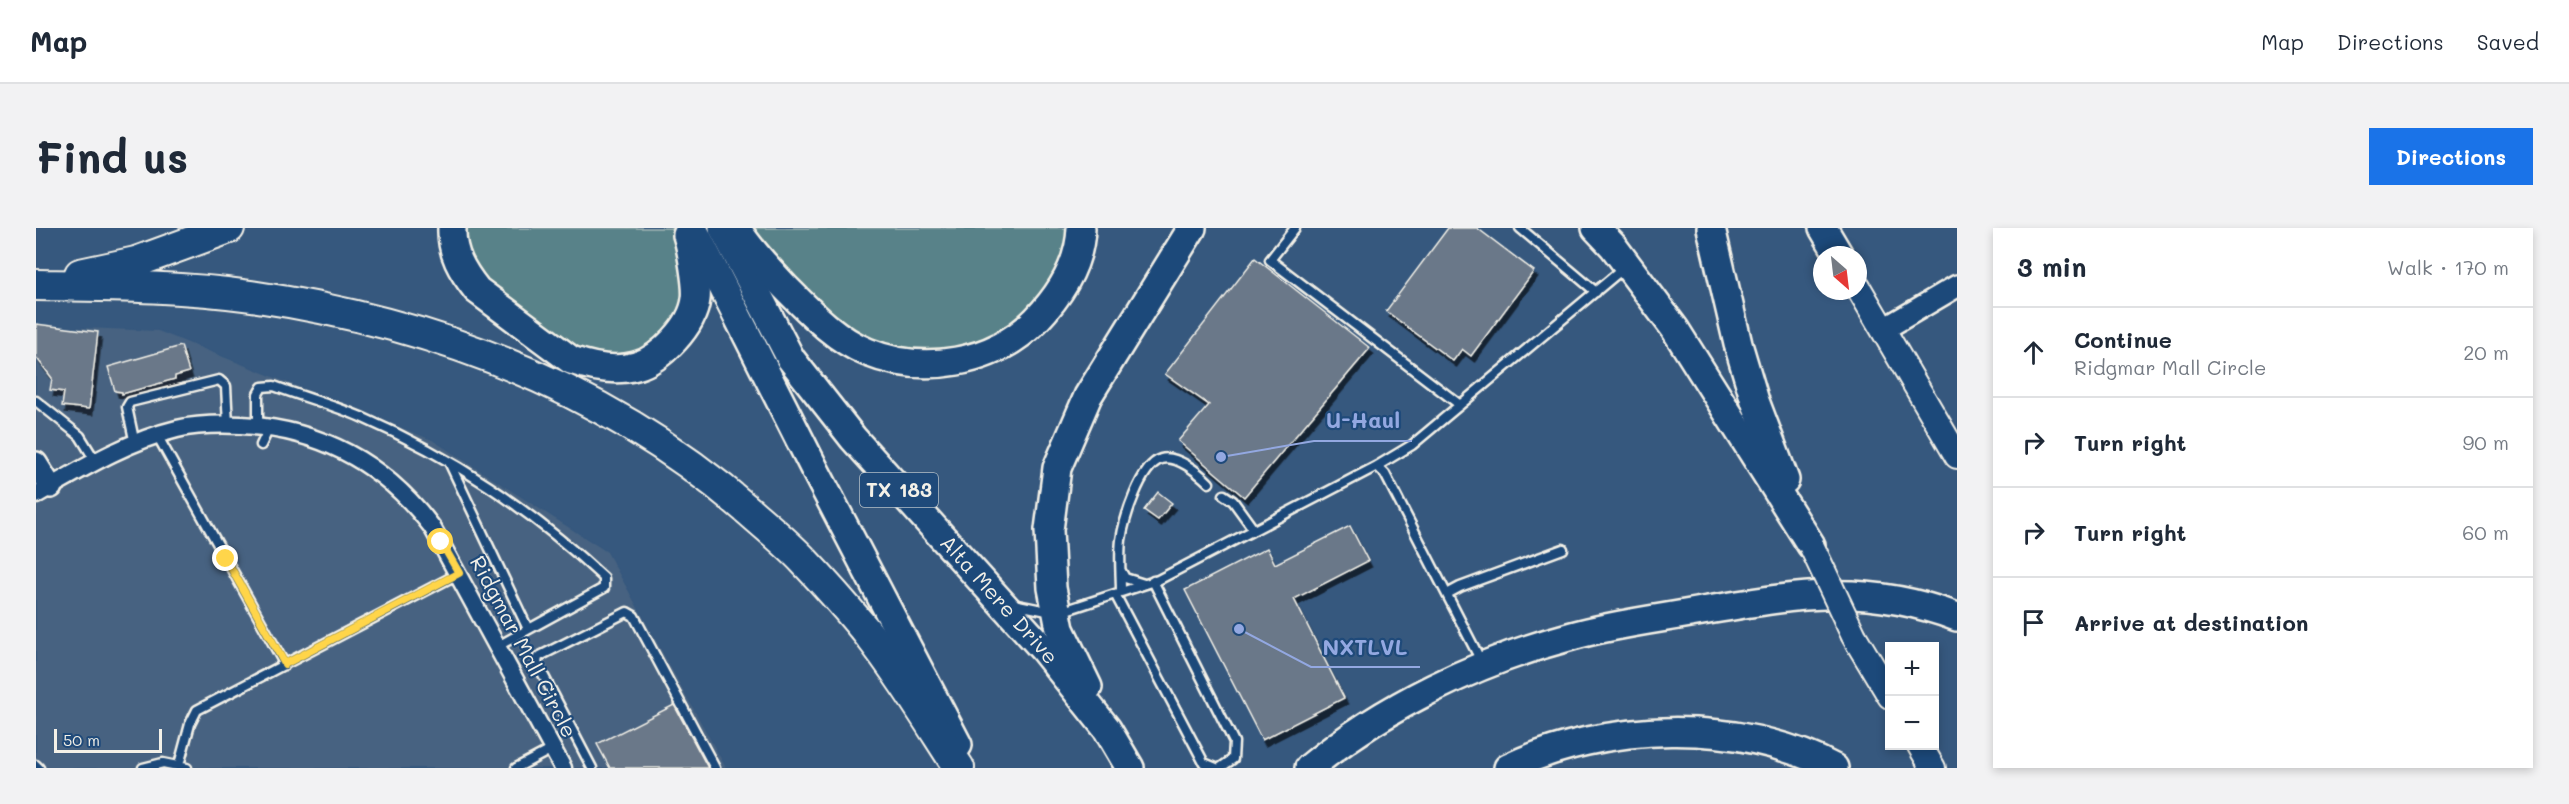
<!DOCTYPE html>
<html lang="en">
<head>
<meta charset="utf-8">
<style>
	:root { --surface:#fff; --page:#f2f2f3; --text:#1f2937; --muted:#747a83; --line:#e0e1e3; --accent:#1a73e8 }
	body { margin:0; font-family:Mali,sans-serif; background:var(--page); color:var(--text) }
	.controls { position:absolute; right:18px; bottom:18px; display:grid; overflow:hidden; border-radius:0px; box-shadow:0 3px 9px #0003 }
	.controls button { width:54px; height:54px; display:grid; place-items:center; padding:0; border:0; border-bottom:2px solid var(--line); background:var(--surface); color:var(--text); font:30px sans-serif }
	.compass { position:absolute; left:1777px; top:18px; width:54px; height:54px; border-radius:50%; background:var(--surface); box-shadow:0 3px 9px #0003; rotate:152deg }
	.scale { position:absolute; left:18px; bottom:15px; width:108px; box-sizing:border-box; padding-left:6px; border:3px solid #f4f1e8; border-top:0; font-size:16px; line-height:21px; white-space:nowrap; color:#f4f1e8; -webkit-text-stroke:4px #1f4a7a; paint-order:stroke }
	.stop { position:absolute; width:18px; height:18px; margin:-14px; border:4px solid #ffd54a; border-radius:50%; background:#fff }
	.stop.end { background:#ffd54a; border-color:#fff; box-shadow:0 2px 6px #0008 }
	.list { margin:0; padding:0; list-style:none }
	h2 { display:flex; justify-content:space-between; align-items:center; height:78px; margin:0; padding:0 24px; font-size:26px }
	h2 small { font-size:20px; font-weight:400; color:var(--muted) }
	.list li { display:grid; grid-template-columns:39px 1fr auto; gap:18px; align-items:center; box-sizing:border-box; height:90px; padding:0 24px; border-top:2px solid var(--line) }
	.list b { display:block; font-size:22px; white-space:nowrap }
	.list p { margin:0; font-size:20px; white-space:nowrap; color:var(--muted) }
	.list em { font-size:20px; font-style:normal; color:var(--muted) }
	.icon { flex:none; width:33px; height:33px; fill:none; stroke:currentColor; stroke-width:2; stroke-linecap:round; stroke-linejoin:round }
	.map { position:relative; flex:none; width:1921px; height:540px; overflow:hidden; border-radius:0px }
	header { display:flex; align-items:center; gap:36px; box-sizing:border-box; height:84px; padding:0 30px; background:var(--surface); border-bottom:2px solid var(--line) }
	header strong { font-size:28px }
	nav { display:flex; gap:33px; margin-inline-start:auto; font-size:21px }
	.intro { display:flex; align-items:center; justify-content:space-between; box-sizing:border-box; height:144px; padding:0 36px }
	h1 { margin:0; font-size:42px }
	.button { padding:15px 27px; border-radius:0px; background:var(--accent); color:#fff; font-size:21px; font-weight:700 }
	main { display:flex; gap:36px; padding:0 36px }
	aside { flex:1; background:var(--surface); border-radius:0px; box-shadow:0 3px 9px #0003 }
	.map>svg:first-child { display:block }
	.built { fill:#466281 }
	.green { fill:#588289; stroke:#a6bab8; stroke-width:1.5 }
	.building { fill:#6a7889; stroke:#f4f1e8; stroke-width:1.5; filter:url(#shadow) }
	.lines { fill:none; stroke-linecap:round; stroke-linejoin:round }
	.service-casing { stroke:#f4f1e8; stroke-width:13 }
	.minor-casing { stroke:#f4f1e8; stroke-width:21 }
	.tertiary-casing { stroke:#f4f1e8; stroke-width:26 }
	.secondary-casing { stroke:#f4f1e8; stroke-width:28 }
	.primary-casing { stroke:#f4f1e8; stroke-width:32 }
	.motorway-casing { stroke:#f4f1e8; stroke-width:34 }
	.service { stroke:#1f4a7a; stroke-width:8 }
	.minor { stroke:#1f4a7a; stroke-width:16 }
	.tertiary { stroke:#1f4a7a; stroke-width:21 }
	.secondary { stroke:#1f4a7a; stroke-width:24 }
	.primary { stroke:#1f4a7a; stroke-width:27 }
	.motorway { stroke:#1f4a7a; stroke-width:30 }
	.secondary-bridge-casing { stroke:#f4f1e8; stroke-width:28; stroke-linecap:butt }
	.secondary-bridge { stroke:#1f4a7a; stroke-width:24 }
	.route { stroke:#ffd54a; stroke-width:8 }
	.labels { text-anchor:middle; stroke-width:4.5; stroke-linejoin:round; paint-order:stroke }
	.shield { fill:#1f4a7a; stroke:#b4bfc7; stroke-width:1.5 }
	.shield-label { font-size:20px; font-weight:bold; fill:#f4f1e8 }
	.street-label { font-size:21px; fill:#f4f1e8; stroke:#1f4a7a }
	.leader { fill:none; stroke:#93a8e1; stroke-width:2 }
	.callout-dot { fill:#93a8e1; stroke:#1f4a7a; stroke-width:2 }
	.callout-label { font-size:22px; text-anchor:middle; font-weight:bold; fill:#93a8e1; stroke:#1f4a7a; stroke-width:4.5; stroke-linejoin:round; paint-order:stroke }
</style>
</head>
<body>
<header>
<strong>Map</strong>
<nav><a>Map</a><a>Directions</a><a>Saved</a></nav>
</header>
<div class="intro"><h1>Find us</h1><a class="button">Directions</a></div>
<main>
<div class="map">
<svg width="1921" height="540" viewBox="0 0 1921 540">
	<defs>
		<filter id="shadow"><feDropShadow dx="3.5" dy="6" stdDeviation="0" flood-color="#0009"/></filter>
	</defs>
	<rect width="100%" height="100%" fill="#36587e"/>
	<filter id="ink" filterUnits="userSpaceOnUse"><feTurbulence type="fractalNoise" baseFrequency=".0167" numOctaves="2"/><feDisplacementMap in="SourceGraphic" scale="12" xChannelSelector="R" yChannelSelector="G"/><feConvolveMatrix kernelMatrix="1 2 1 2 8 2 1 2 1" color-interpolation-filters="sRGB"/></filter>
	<g filter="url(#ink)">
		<path class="built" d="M0,98l122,5 274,109 175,112 119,216h-690z"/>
		<path class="green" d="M426,0h216l7,78 -10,24 -39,28 -65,-7 -97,-78z
			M712,0h326l-26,69 -48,41 -86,19 -50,-15 -47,-37z"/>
		<path class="building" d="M1412,0h29l57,43 -63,85 -9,-7 -9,12 -67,-50z
			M1219,30l115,90 -126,149 -66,-56 31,-36 -44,-31z
			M0,96l62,8 -9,77 -27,-3 2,-14 -14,-2 2,-12 -16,-21z
			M145,118l8,26 -14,4v3l-53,15v-2l-7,-1 -7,-24z
			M1122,264l14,11 -14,17 -14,-10z
			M1314,298l18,35 -74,38 50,99 -82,42 -77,-150 82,-42 8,16z
			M638,477l34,63h-98l-13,-24z"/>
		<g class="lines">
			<defs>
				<path id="service" d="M1259,0l-25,32 190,145
					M1484,0l76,64
					M0,173l44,35 16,26
					M222,198v-32l4,-7 12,-1c29,11 59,19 87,31 92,40 169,92 243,161v10l-106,58
					M121,207l128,230
					M99,216l-8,-37 3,-5 89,-22 7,6 2,39
					M225,217l9,-19
					M413,234l79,167
					M1188,267l9,6 21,29
					M1085,343l4,7 19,6
					M1117,353l81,161 -1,17 -13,9
					M1085,364c0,-17 -2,-35 0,-52 3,-20 19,-74 40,-81 15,-5 38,14 48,24
					M1079,366l89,169 12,5
					M1411,366l13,-7 103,-38
					M977,376l44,9 101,-33 219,-114
					M1446,435l-97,-189 -8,-8 35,-21 213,-178
					M0,537l3,3
					M143,537l11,-41 7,-14 261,-136
					M107,540l20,-5 24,5
					M480,540l36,-19
					M556,540l-55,-105 1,-6 89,-45 7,4 81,152"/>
				<path id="minor" d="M0,267c44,-25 91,-54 141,-66 21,-5 42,-5 64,-4 79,4 143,38 191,102l131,241"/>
				<path id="tertiary" d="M1848,101l73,-43
					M0,235l15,24"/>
				<path id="secondary" d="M1822,59l99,169
					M1818,408l36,60
					M1884,518l13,22"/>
				<g id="primary">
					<path d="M416,0c-1,25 10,43 25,62l94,70c20,7 44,12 65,6 25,-7 57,-40 60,-67 2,-12 -5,-52 -9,-64"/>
					<path d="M657,0l120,238 145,279"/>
					<path id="s1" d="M687,0l68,131 62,79 191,212 63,79 23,39"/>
					<path d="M1560,0l17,18 62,83 136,216"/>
					<path d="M1675,0l27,116 17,57 30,79"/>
					<path d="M1787,0l16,27"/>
					<path d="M705,7c13,19 28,35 44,52 25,25 49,51 82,65 56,23 126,12 169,-32 24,-25 44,-57 45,-92"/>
					<path d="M1052,459l-28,-58 -8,-41 -3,-58 8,-62 31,-72 104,-168"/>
					<path d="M1273,540c75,-62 169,-107 263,-132 42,-12 86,-17 130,-25 94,-16 162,-29 255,6"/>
					<path d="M1472,540c95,-46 231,-51 326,0"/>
				</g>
				<path id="motorway" d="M44,46l56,-12 93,-34
					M0,57c72,1 144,1 215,11 185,27 357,92 499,216 18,16 37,31 54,49 21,22 42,46 62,70 34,43 63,91 93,137"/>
			</defs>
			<use href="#service" class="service-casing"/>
			<use href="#minor" class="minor-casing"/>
			<use href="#tertiary" class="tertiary-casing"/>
			<use href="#secondary" class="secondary-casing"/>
			<use href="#primary" class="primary-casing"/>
			<use href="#motorway" class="motorway-casing"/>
			<use href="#service" class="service"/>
			<use href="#minor" class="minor"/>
			<use href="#tertiary" class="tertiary"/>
			<use href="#secondary" class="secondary"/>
			<use href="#primary" class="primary"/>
			<use href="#motorway" class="motorway"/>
			<defs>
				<path id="secondary-bridge" d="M1775,317l43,91"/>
			</defs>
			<use href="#secondary-bridge" class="secondary-bridge-casing"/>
			<use href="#secondary-bridge" class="secondary-bridge"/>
		</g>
	</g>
	<g class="lines" filter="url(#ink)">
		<path class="route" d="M190,331l59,105 174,-91 -18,-31"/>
	</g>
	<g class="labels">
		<rect class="shield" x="824" y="245" width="78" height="34" rx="4.5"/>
		<g class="shield-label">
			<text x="863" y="269">TX 183</text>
		</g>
		<g class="street-label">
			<text dy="7" stroke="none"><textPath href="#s1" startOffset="466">Alta Mere Drive</textPath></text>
			<text transform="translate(487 419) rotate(62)" y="7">Ridgmar Mall Circle</text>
		</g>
	</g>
	<path class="leader" d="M1185 229L1278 213H1376M1203 401L1275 439H1384"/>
	<g class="callout-dot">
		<circle cx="1185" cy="229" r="6"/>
		<circle cx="1203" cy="401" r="6"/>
	</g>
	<g class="callout-label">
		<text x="1327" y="200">U-Haul</text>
		<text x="1329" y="427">NXTLVL</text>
	</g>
</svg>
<div class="controls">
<button>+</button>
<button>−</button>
</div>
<svg class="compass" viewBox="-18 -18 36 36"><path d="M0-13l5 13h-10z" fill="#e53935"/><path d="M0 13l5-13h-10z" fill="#747a83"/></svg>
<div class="scale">50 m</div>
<div class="stop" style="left:405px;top:314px"></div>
<div class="stop end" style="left:190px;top:331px"></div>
</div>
<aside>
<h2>3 min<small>Walk · 170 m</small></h2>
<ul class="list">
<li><svg class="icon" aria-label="ahead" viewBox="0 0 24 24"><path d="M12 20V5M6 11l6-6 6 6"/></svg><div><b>Continue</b><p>Ridgmar Mall Circle</p></div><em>20 m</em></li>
<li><svg class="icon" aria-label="right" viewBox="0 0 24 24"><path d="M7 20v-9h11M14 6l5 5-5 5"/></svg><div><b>Turn right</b></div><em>90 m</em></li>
<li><svg class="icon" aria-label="right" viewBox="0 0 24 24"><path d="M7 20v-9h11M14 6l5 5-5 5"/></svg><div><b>Turn right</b></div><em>60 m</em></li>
<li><svg class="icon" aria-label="arrive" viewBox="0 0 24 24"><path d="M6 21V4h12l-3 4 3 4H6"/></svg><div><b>Arrive at destination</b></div></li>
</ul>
</aside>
</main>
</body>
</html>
